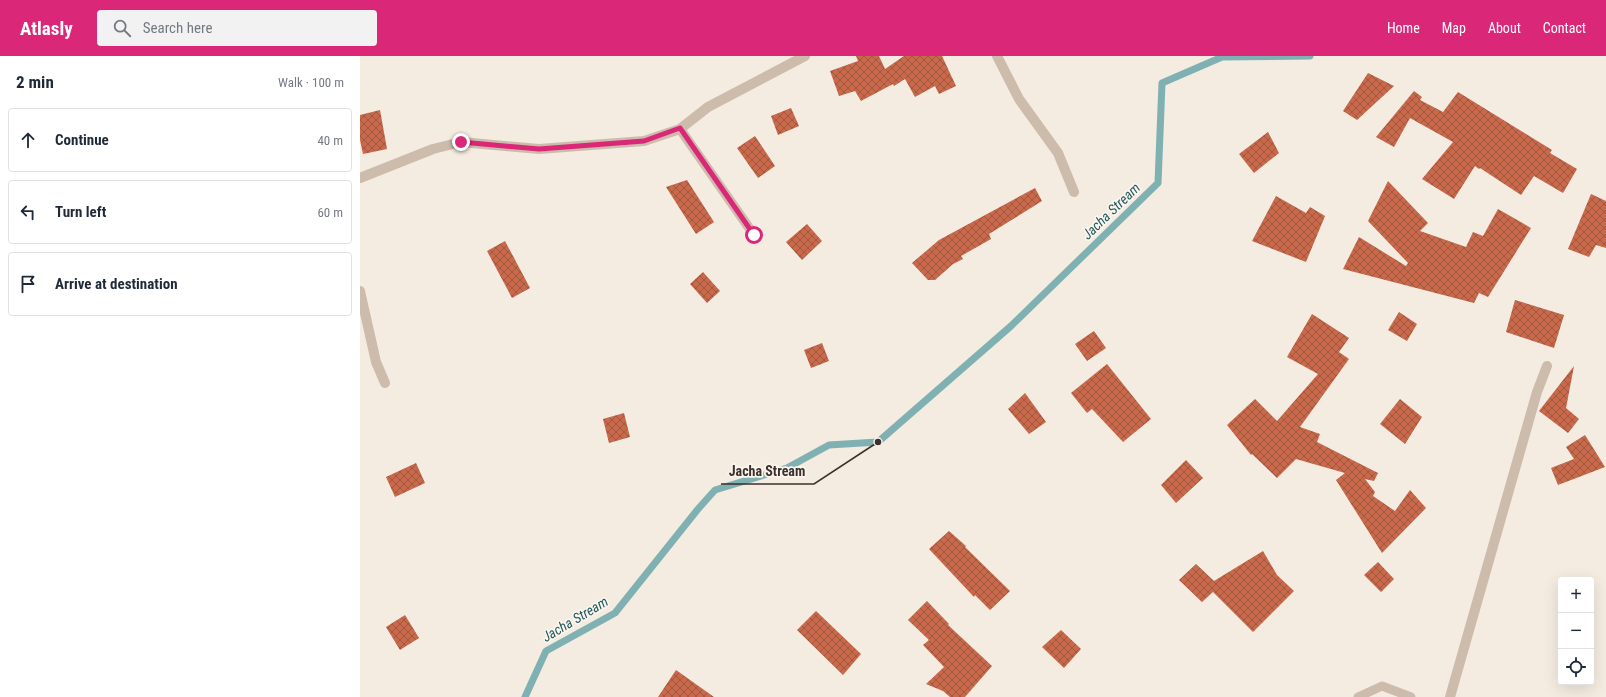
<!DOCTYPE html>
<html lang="en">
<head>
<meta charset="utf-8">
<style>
	:root { --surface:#fff; --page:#f2f2f3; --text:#1f2937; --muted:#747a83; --line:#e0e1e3; --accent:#db2777 }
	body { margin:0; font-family:"Roboto Condensed",sans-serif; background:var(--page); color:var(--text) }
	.controls { position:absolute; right:12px; bottom:12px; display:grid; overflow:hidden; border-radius:4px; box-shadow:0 4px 16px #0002 }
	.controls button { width:36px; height:36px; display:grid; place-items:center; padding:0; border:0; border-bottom:1px solid var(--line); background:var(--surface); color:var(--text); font:20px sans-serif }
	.stop { position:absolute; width:12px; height:12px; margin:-9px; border:3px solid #db2777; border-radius:50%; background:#fff }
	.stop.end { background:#db2777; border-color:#fff; box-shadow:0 1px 4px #0008 }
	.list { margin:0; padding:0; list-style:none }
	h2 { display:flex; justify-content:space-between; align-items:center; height:52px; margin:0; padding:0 16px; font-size:17px }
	h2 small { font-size:13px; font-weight:400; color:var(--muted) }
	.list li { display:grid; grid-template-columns:26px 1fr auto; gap:12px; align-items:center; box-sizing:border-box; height:64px; margin:0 8px 8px; padding:0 8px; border:1px solid var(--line); border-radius:4px }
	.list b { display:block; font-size:15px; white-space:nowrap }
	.list em { font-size:13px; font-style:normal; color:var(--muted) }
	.icon { flex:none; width:22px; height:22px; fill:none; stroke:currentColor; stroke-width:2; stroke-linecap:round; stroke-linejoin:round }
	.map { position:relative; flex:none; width:1246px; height:641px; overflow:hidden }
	header { display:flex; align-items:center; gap:24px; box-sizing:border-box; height:56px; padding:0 20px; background:var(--accent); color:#fff }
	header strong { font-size:19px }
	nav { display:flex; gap:22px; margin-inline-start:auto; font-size:14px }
	.search { width:280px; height:36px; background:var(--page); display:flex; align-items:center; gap:10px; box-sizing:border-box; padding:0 14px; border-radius:4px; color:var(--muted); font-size:15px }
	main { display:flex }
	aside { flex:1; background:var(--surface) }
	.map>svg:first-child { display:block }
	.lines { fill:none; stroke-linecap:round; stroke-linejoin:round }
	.stream { stroke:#7fb0b2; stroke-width:7 }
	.building { fill:url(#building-cross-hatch) }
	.service { stroke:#cdbbac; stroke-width:9 }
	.minor { stroke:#cdbbac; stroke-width:10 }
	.route { stroke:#db2777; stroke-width:5 }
	.labels { text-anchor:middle; stroke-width:3.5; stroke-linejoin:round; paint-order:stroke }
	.water-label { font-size:14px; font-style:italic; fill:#1f5a5e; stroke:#fbf5ee }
	.leader { fill:none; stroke:#3b302b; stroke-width:1.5 }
	.callout-dot { fill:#3b302b; stroke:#fbf5ee; stroke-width:1.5 }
	.callout-label { font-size:14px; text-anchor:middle; font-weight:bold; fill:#3b302b; stroke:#fbf5ee; stroke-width:3.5; stroke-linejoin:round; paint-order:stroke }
</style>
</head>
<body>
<header>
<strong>Atlasly</strong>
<div class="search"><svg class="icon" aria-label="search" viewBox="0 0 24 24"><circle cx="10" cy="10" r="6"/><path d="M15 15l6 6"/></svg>Search here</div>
<nav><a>Home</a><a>Map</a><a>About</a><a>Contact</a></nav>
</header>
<main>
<aside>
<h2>2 min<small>Walk · 100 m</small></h2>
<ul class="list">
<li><svg class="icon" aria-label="ahead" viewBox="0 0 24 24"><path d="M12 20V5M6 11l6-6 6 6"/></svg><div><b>Continue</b></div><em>40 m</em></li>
<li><svg class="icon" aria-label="left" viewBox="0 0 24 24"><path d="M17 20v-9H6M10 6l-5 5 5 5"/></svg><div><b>Turn left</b></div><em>60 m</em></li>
<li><svg class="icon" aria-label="arrive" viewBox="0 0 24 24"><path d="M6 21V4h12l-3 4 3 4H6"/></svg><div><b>Arrive at destination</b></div></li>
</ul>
</aside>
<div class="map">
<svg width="1246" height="641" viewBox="0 0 1246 641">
	<defs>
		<pattern id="building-cross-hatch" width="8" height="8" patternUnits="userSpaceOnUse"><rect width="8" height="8" fill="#c8694b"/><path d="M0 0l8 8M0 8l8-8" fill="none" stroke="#a4573f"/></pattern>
	</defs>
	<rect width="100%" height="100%" fill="#f4ebe1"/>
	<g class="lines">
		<path class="stream" d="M165,641l21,-46 69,-38 83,-104 17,-19 72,-22 42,-23 49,-3 133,-116 147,-143 4,-100 60,-26 88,-1"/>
	</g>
	<path class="building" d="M496,0h23l6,13 19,-13h38l14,30 -17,8 -4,-8 -20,11 -10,-18 -11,7 -1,-2 -32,17 -6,-10 -16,5 -9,-25 28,-10z
		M1008,17l26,13 -37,34 -14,-9z
		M1054,35l8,6 -2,3 23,12 15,-20 94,58 -2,3 27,16 -14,24 -29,-17 -13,19 -41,-27 -1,1 -4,-3 -21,33 -32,-20 31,-37 -43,-24 -16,29 -18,-10z
		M431,52l8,18 -21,9 -7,-19z
		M20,54l7,39 -24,5 -3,-14v-25z
		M908,76l11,21 -25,20 -15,-19z
		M395,80l20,30 -17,12 -21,-30z
		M327,124l27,42 -18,12 -30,-47z
		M1028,125l40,42 -8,8 46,16 7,-15 10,4 15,-27 33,19 -43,69 -9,-4 -5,10 -131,-34 16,-32 47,29 2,-3 -40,-42z
		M675,132l7,13 -53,33 2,5 -30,17 2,3 -10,5 -18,16h-7l-16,-17 27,-23z
		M1231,138l15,7v47l-10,-3 -7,12 -21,-8z
		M916,140l30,17 4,-6 15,9 -19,46 -54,-21z
		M447,168l15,17 -20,19 -16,-18z
		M145,185l25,47 -18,10 -25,-47z
		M343,216l17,19 -13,12 -17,-19z
		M1155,244l49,15 -10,33 -48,-16z
		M1039,256l18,12 -10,17 -19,-11z
		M952,258l37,24 -10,14 10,7 -49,68 20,7 -3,8 61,31 -4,8 -9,-2 10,13 -2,4 22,15 15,-21 16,18 -44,45 -46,-73 9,-7 -49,-14 -19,19 -25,-24 -1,1 -24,-30 28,-26 22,22 41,-47 -31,-17z
		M734,275l12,17 -19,13 -12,-17z
		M462,287l7,18 -18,7 -7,-18z
		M747,308l44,55 -28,23 -31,-33 -5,4 -16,-20z
		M1214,310l-8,42 13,11 -11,14 -29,-22z
		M665,337l21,29 -17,12 -21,-25z
		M1040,343l22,18 -17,27 -25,-20z
		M264,357l6,24 -21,6 -6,-24z
		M1225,379l20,32 -47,18 -7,-17 23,-9 -8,-12z
		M826,404l17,18 -27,25 -15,-18z
		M56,407l9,20 -30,14 -9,-20z
		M589,475l17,15 -1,1 45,44 -20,19 -15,-15 -1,2 -45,-48z
		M903,495l14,24 17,16 -41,41 -40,-40 -11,10 -23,-22 17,-16 18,17z
		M1018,506l16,17 -13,13 -17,-17z
		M567,545l22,23 -1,1 44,41 -27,31h-15l-7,-6 -17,-7 18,-17 -21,-22 6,-5 -21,-20z
		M456,555l45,43 -18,21 -46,-45z
		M45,559l14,23 -19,12 -14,-23z
		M701,574l20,19 -17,19 -22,-21z
		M316,614l38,27h-56z"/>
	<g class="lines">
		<path class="service" d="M998,641l24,-11 29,11"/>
		<path class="minor" d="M637,0l22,43 39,54 16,39
			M320,73l74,106
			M0,122l73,-29 28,-7 78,7 105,-8 36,-12 28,-22 97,-51
			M0,235l16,71 9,21
			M1090,641l87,-305 10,-26"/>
	</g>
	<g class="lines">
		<path class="route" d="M101,86l78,7 105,-8 36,-13 74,107"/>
	</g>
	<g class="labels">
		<g class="water-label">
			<text transform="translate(751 155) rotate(-44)" y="5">Jacha Stream</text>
			<text transform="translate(215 563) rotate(-31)" y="5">Jacha Stream</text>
		</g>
	</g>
	<path class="leader" d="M518 386L454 428H361"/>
	<circle class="callout-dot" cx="518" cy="386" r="4"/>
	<g class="callout-label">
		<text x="407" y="420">Jacha Stream</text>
	</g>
</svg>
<div class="controls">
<button>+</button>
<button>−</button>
<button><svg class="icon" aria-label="locate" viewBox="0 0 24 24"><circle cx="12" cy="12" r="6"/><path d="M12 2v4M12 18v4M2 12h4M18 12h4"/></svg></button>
</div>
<div class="stop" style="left:394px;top:179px"></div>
<div class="stop end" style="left:101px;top:86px"></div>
</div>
</main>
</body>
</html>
